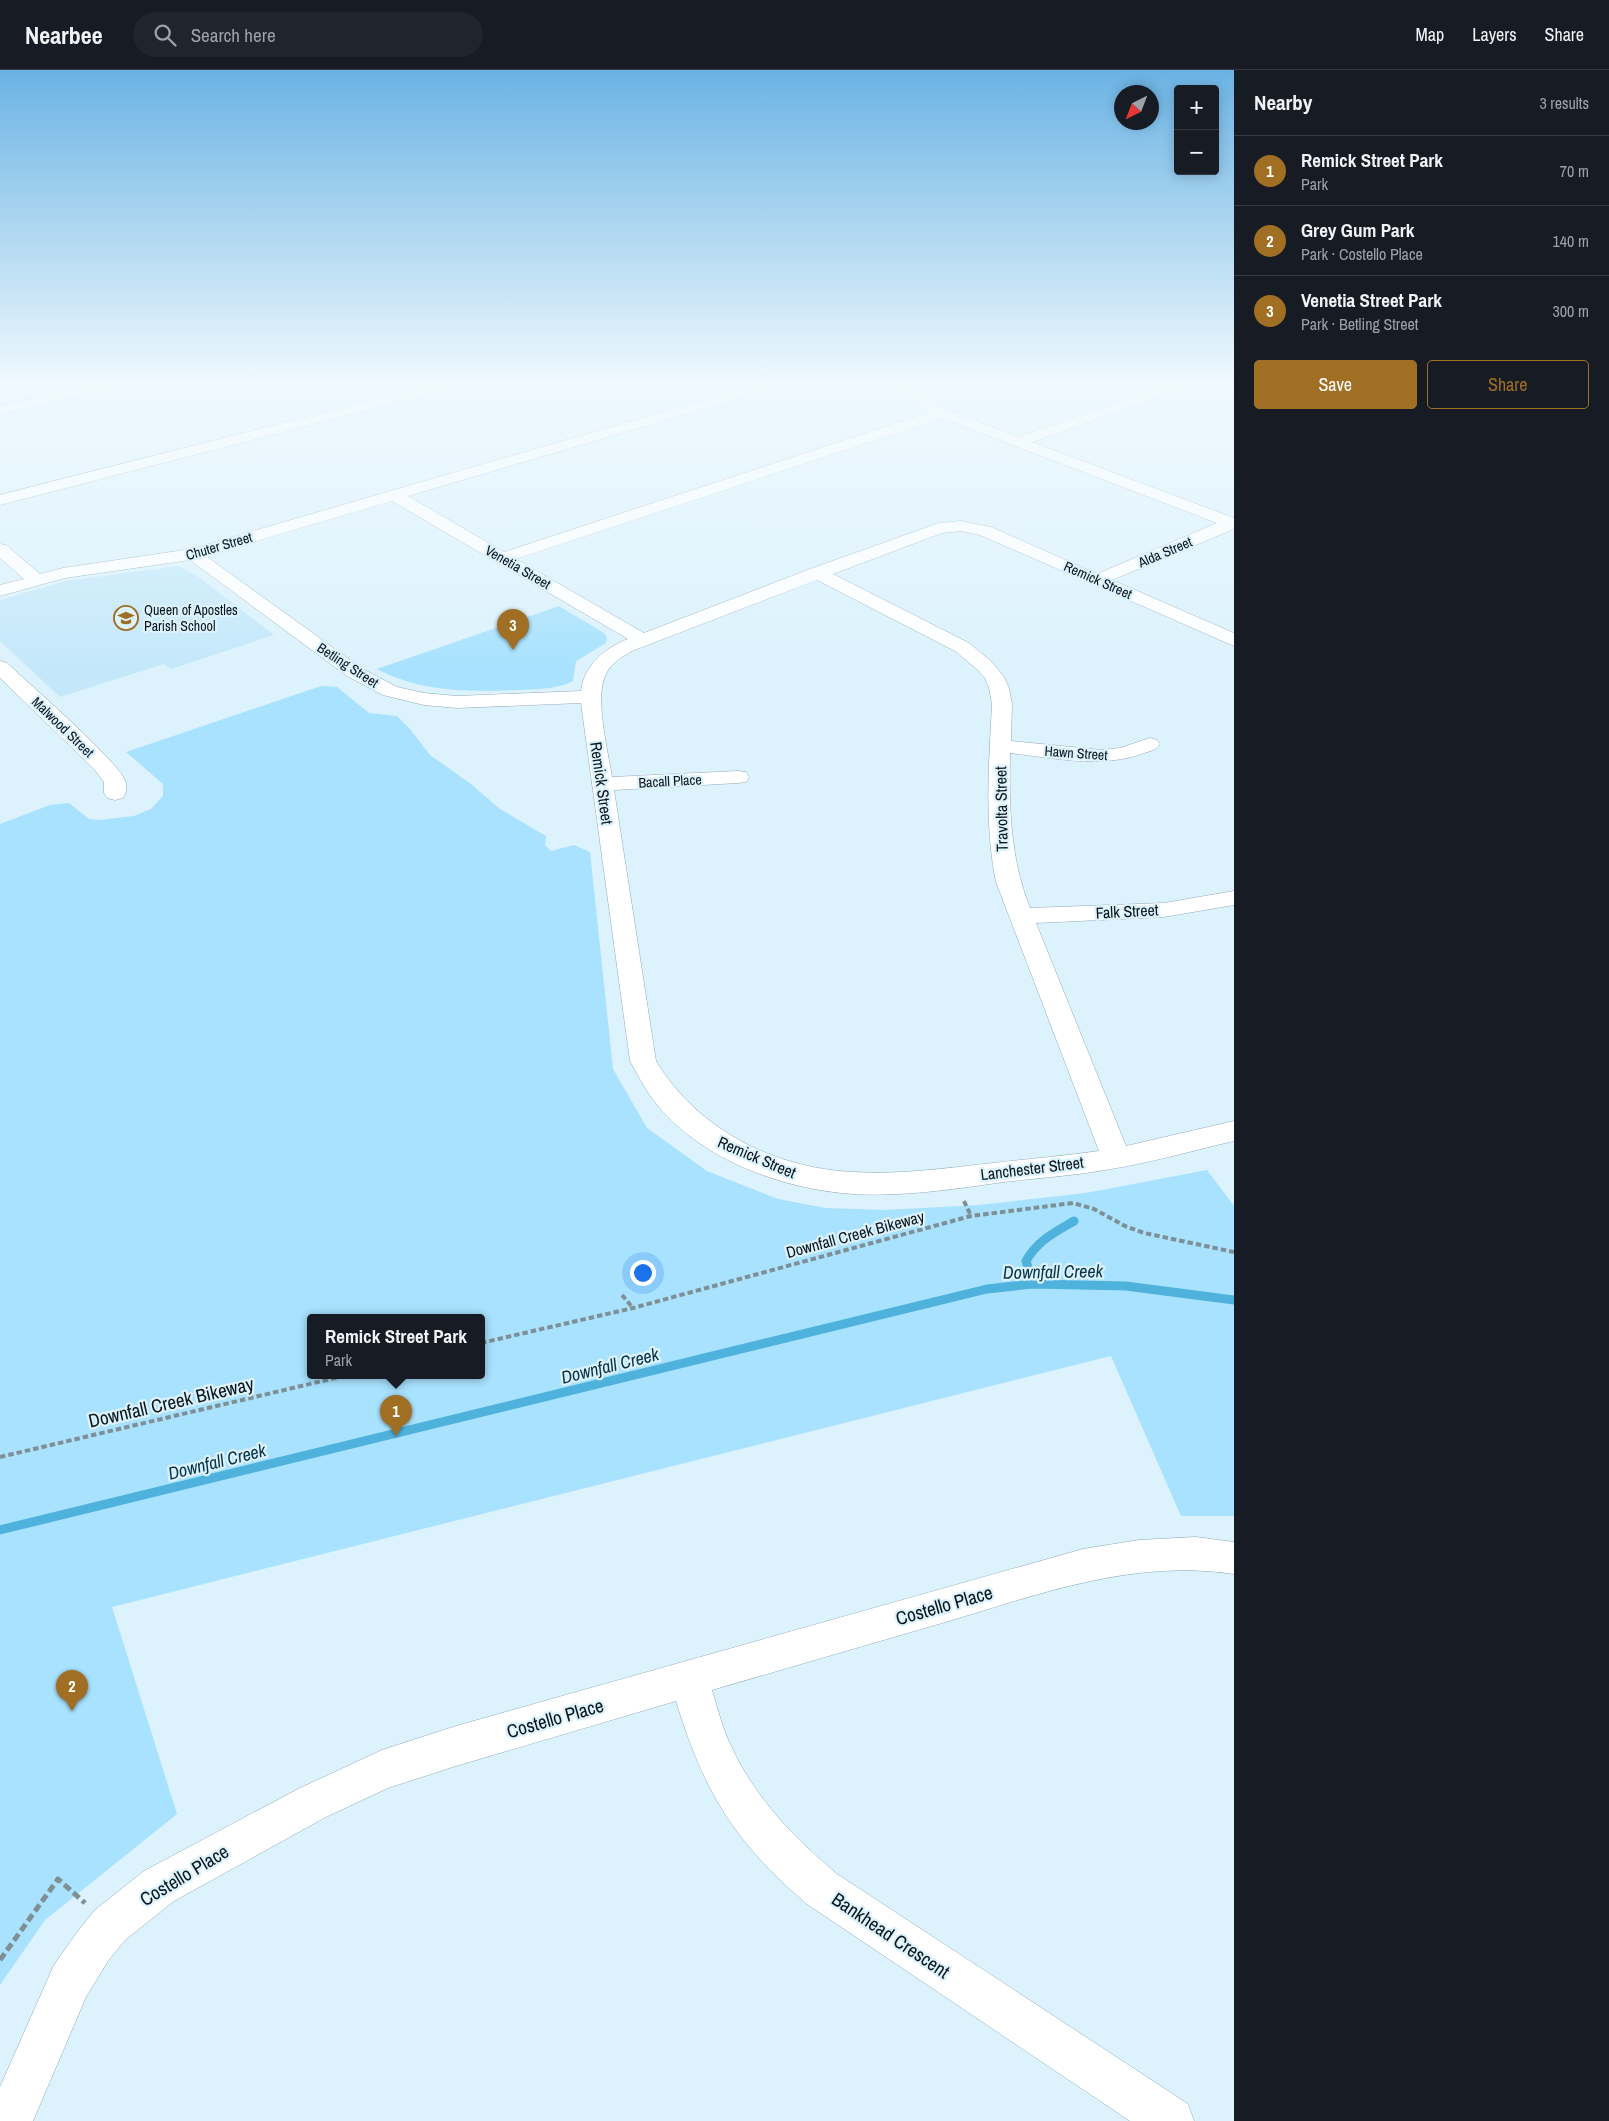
<!DOCTYPE html>
<html lang="en">
<head>
<meta charset="utf-8">
<style>
	:root { --surface:#171b24; --page:#20242c; --text:#f1f3f6; --muted:#9ea1a6; --line:#363941; --accent:#a06f24 }
	body { margin:0; font-family:"Archivo Narrow",sans-serif; background:var(--page); color:var(--text) }
	.controls { position:absolute; right:15px; top:15px; display:grid; overflow:hidden; border-radius:5px; box-shadow:0 2px 12px #0003 }
	.controls button { width:45px; height:45px; display:grid; place-items:center; padding:0; border:0; border-bottom:1px solid var(--line); background:var(--surface); color:var(--text); font:25px sans-serif }
	.compass { position:absolute; left:1114px; top:15px; width:45px; height:45px; border-radius:50%; background:var(--surface); box-shadow:0 2px 12px #0003; rotate:222deg }
	.you { position:absolute; left:642px; top:1202px; width:18px; height:18px; margin:-12px; border:4px solid #fff; border-radius:50%; background:#1a73e8; box-shadow:0 0 0 8px #1a73e833 }
	.badge { display:grid; place-items:center; width:32px; height:32px; border-radius:50%; background:var(--accent); color:#fff; font-size:16px; font-weight:700 }
	.pin { position:absolute; translate:-50% -41px; filter:drop-shadow(0 1px 2px #0008) }
	.pin::after { content:''; position:absolute; top:26px; width:18px; height:15px; background:inherit; clip-path:polygon(0 0,100% 0,50% 100%) }
	.popup { position:absolute; left:307px; top:1244px; width:178px; height:65px; box-sizing:border-box; display:grid; place-content:center; border-radius:5px; background:var(--surface); filter:drop-shadow(0 1px 4px #0005); font-size:16px; white-space:nowrap; color:var(--muted) }
	.popup b { font-size:19px; color:var(--text) }
	.popup::after { content:''; position:absolute; left:50%; top:100%; margin-left:-10px; border:10px solid transparent; border-top-color:var(--surface) }
	.list { margin:0; padding:0; list-style:none }
	h2 { display:flex; justify-content:space-between; align-items:center; height:65px; margin:0; padding:0 20px; font-size:21px }
	h2 small { font-size:16px; font-weight:400; color:var(--muted) }
	.list li { display:grid; grid-template-columns:32px 1fr auto; gap:15px; align-items:center; box-sizing:border-box; height:70px; padding:0 20px; border-top:1px solid var(--line) }
	.list b { display:block; font-size:19px; white-space:nowrap }
	.list p { margin:0; font-size:16px; white-space:nowrap; color:var(--muted) }
	.list em { font-size:16px; font-style:normal; color:var(--muted) }
	.actions { display:flex; gap:10px; padding:15px 20px }
	.actions a { flex:1; padding:11px 0; border:1px solid var(--accent); border-radius:5px; text-align:center; font-size:18px; color:var(--accent) }
	.actions .main { background:var(--accent); color:#fff }
	.icon { flex:none; width:28px; height:28px; fill:none; stroke:currentColor; stroke-width:2; stroke-linecap:round; stroke-linejoin:round }
	.map { position:relative; flex:none; width:1234px; height:2051px; overflow:hidden }
	header { display:flex; align-items:center; gap:30px; box-sizing:border-box; height:70px; padding:0 25px; background:var(--surface); border-bottom:1px solid var(--line) }
	header strong { font-size:24px }
	nav { display:flex; gap:28px; margin-inline-start:auto; font-size:18px }
	.search { width:350px; height:45px; background:var(--page); display:flex; align-items:center; gap:12px; box-sizing:border-box; padding:0 18px; border-radius:28px; color:var(--muted); font-size:19px }
	main { display:flex }
	aside { flex:1; background:var(--surface) }
	.map>svg:first-child { display:block }
	.built { fill:#c4e8fa }
	.green { fill:#a8e2fe; fill-rule:evenodd }
	.lines { fill:none; stroke-linecap:round; stroke-linejoin:round }
	.stream { stroke:#4fb2dd; stroke-width:9 }
	.street-casing { stroke:#91abb9; stroke-width:1 }
	.path-far1 { stroke:#7e8f96; stroke-width:4; stroke-dasharray:5.5 3; stroke-linecap:butt }
	.path { stroke:#7e8f96; stroke-width:5; stroke-dasharray:8 4; stroke-linecap:butt }
	.street { fill:#fff; fill-rule:evenodd }
	.labels { text-anchor:middle; stroke-width:4.5; stroke-linejoin:round; paint-order:stroke }
	.far-street-label { font-size:14px; fill:#0c161a; stroke:#dcf2fd }
	.far-poi-label { font-size:14px; fill:#0c161a; stroke:#dcf2fd; text-anchor:start }
	.street-label { font-size:16px; fill:#0c161a; stroke:#dcf2fd }
	.water-label { font-size:18px; font-style:italic; fill:#063446; stroke:#dcf2fd }
	.near-street-label { font-size:19px; fill:#0c161a; stroke:#dcf2fd }
</style>
</head>
<body>
<header>
<strong>Nearbee</strong>
<div class="search"><svg class="icon" aria-label="search" viewBox="0 0 24 24"><circle cx="10" cy="10" r="6"/><path d="M15 15l6 6"/></svg>Search here</div>
<nav><a>Map</a><a>Layers</a><a>Share</a></nav>
</header>
<main>
<div class="map">
<svg width="1234" height="2051" viewBox="0 0 1234 2051">
	<rect width="100%" height="100%" fill="#dcf2fd"/>
	<path class="built" d="M179,496l21,12 74,57 -103,34 -7,-5 -104,33 -60,-56v-41l66,-19z"/>
	<path class="green" d="M559,536l45,27 3,4 -1,6 -30,18 -3,20c-18,9 -37,8 -57,9 -48,2 -95,2 -139,-21z
		M321,616l16,1 32,26 28,3 13,13 20,26 41,29 29,25 46,27 -1,9 6,6 23,-6 16,7 23,217 34,59 60,43 71,28 47,9 59,2 95,-5 107,-12 121,-23 27,36v310h-53l-70,-160 -999,251 65,207 -132,106 -45,65v-1161l50,-19 19,-2 20,16 11,1 34,-4 17,-7 12,-13v-12l-37,-32zM311,1247h170v58h-170z"/>
	<g class="lines">
		<path class="stream" d="M1033,1214l-7,-23c11,-20 29,-29 48,-40
			M0,1460l987,-241 46,-5 93,2 108,14"/>
		<defs>
			<path id="street" d="M105,312h24l-2,3 -127,29v-8z
				M444,312h23l-2,3 -465,120v-10z
				M766,312h21l-2,3 -377,111 96,56 426,-140 -36,-30h15l33,26 76,29 157,-55h20l-2,3 -161,57 202,76v11l-122,51 122,53v13l-254,-111 -19,-4 -19,2 -109,41 136,69 23,19 12,15 5,11 3,16 -1,37 91,9 18,-2 30,-10 7,2 3,4c-4,6 -9,7 -16,9 -42,16 -90,5 -134,0 -1,55 0,104 20,155l134,-5 70,-12v14l-70,12 -128,6 90,223 108,-25v20c-43,10 -85,22 -129,29 -34,6 -68,8 -101,12 -50,7 -101,15 -151,12 -74,-5 -160,-37 -204,-100 -7,-11 -13,-22 -19,-33l-49,-358 -124,5 -33,-3 -41,-10 -36,-19 -157,-116 -125,18 -65,18v-11l24,-6 -24,-21v-14l6,1 34,29 23,-6 128,-19zM942,348l275,105 -120,51 -106,-47 -30,-6 -22,2 -129,46 -166,64 -128,-74zM392,431l236,138c-24,9 -44,27 -47,52l-124,5 -33,-3 -27,-6 -36,-19 -155,-112zM817,510l138,71 23,19 7,8 4,10 3,16c-3,60 -8,119 4,178l103,269c-35,5 -71,8 -106,12 -46,5 -93,12 -140,9 -79,-4 -155,-42 -197,-111l-42,-271 124,-7 8,-1 3,-5 -3,-5 -8,-1 -126,6c-4,-26 -18,-80 -6,-103 5,-11 16,-17 26,-23z
				M0,591l7,2c20,19 115,101 119,120 1,6 0,10 -3,15l-8,2 -8,-2 -3,-5v-11l-9,-12 -95,-92z
				M1196,1467l38,5v32c-99,-15 -192,19 -285,47 -79,23 -158,46 -237,69 6,20 11,40 20,58 24,51 62,90 105,126l351,230 6,17h-64l-323,-217c-73,-62 -103,-112 -131,-203l-220,65 -68,22 -62,29 -152,84 -49,39 -17,21 -22,36 -53,124h-33v-34l54,-122 24,-34 17,-21 49,-39 154,-82 84,-39 74,-24 627,-177 56,-9z"/>
		</defs>
		<use href="#street" class="street-casing"/>
		<path class="path-far1" d="M964,1131l7,15
			M622,1225l11,13
			M481,1273l152,-35 338,-92 102,-13 21,6 31,17 19,7 90,19
			M0,1387l348,-82"/>
		<path class="path" d="M0,1890l58,-81 27,24"/>
		<use href="#street" class="street"/>
	</g>
	<linearGradient id="sky" x2="0" y2="1"><stop stop-color="#6bb3e4"/><stop offset="0.52" stop-color="#eff9fe"/><stop offset="1" stop-color="#eff9fe" stop-opacity="0"/></linearGradient>
	<rect width="1234" height="599" fill="url(#sky)"/>
	<defs>
		<symbol id="school-ring" viewBox="-11 -11 22 22"><circle r="9.5" fill="#dcf2fd" stroke="#a06f24" stroke-width="1.5"/><path d="M0-5L7-2L0 1L-7-2ZM-4 1L0 2.5L4 1V4Q0 6-4 4Z" fill="#a06f24"/></symbol>
	</defs>
	<g fill-rule="evenodd">
		<use href="#school-ring" x="112" y="534" width="28" height="28"/>
	</g>
	<g class="labels">
		<g class="far-street-label">
			<text transform="translate(219 476) rotate(-16)" y="5">Chuter Street</text>
			<text transform="translate(1165 482) rotate(-23)" y="5">Alda Street</text>
			<text transform="translate(518 497) rotate(30)" y="5">Venetia Street</text>
			<text transform="translate(1098 510) rotate(24)" y="5">Remick Street</text>
			<text transform="translate(348 595) rotate(33)" y="5">Betling Street</text>
			<text transform="translate(63 657) rotate(44)" y="5">Malwood Street</text>
			<text transform="translate(1076 683) rotate(4)" y="5">Hawn Street</text>
			<text transform="translate(670 711) rotate(-3)" y="5">Bacall Place</text>
		</g>
		<g class="far-poi-label">
			<text x="144" y="545">Queen of Apostles<tspan x="144" dy="16">Parish School</tspan></text>
		</g>
		<g class="street-label">
			<text transform="translate(602 713) rotate(82)" y="6">Remick Street</text>
			<text transform="translate(1001 739) rotate(-91)" y="6">Travolta Street</text>
			<text transform="translate(1127 841) rotate(-3)" y="6">Falk Street</text>
			<text transform="translate(757 1087) rotate(23)" y="6">Remick Street</text>
			<text transform="translate(1032 1098) rotate(-7)" y="6">Lanchester Street</text>
			<text transform="translate(855 1164) rotate(-15)" y="6">Downfall Creek Bikeway</text>
		</g>
		<g class="water-label">
			<text transform="translate(1053 1202) rotate(-1)" y="6">Downfall Creek</text>
			<text transform="translate(610 1296) rotate(-14)" y="6">Downfall Creek</text>
			<text transform="translate(217 1392) rotate(-14)" y="6">Downfall Creek</text>
		</g>
		<g class="near-street-label">
			<text transform="translate(171 1332) rotate(-13)" y="7">Downfall Creek Bikeway</text>
			<text transform="translate(944 1535) rotate(-16)" y="7">Costello Place</text>
			<text transform="translate(555 1648) rotate(-16)" y="7">Costello Place</text>
			<text transform="translate(184 1805) rotate(-31)" y="7">Costello Place</text>
			<text transform="translate(891 1865) rotate(34)" y="7">Bankhead Crescent</text>
		</g>
	</g>
</svg>
<div class="controls">
<button>+</button>
<button>−</button>
</div>
<svg class="compass" viewBox="-18 -18 36 36"><path d="M0-13l5 13h-10z" fill="#e53935"/><path d="M0 13l5-13h-10z" fill="#9ea1a6"/></svg>
<div class="you"></div>
<div class="pin badge" style="left:396px;top:1366px">1</div>
<div class="popup"><b>Remick Street Park</b>Park</div>
<div class="pin badge" style="left:72px;top:1641px">2</div>
<div class="pin badge" style="left:513px;top:580px">3</div>
</div>
<aside>
<h2>Nearby<small>3 results</small></h2>
<ul class="list">
<li><span class="badge">1</span><div><b>Remick Street Park</b><p>Park</p></div><em>70 m</em></li>
<li><span class="badge">2</span><div><b>Grey Gum Park</b><p>Park · Costello Place</p></div><em>140 m</em></li>
<li><span class="badge">3</span><div><b>Venetia Street Park</b><p>Park · Betling Street</p></div><em>300 m</em></li>
</ul>
<div class="actions"><a class="main">Save</a><a>Share</a></div>
</aside>
</main>
</body>
</html>
